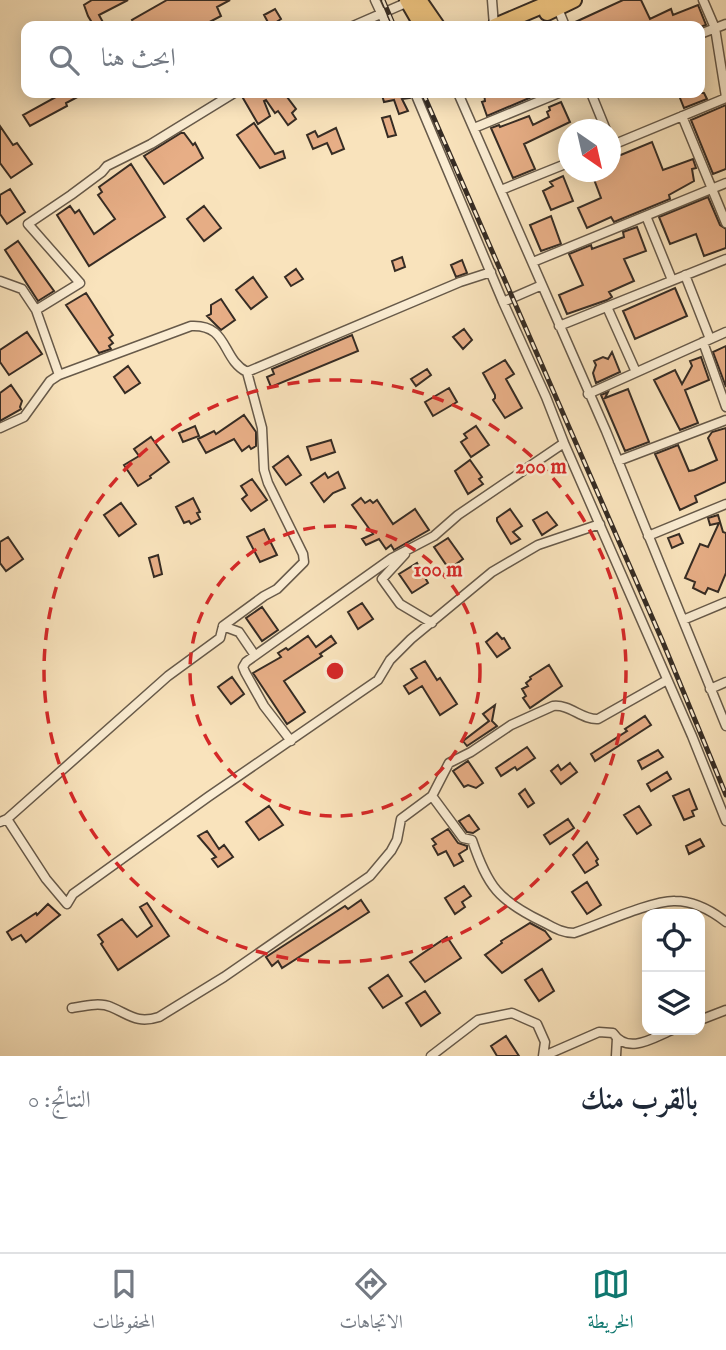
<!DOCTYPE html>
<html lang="ar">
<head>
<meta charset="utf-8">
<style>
	:root { --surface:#fff; --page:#f2f2f3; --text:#1f2937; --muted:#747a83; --line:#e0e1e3; --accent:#0f766e }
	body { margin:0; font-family:"IM FELL English",Amiri,serif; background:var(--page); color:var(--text); direction:rtl }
	.controls { position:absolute; right:21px; bottom:21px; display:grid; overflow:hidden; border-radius:14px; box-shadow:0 4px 18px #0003 }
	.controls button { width:63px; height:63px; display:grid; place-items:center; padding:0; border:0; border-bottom:2px solid var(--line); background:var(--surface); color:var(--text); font:35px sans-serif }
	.compass { position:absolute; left:558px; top:119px; width:63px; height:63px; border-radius:50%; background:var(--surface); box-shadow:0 4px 18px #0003; rotate:146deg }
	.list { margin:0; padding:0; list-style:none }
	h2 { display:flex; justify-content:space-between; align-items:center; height:91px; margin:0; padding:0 28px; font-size:30px }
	h2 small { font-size:23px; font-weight:400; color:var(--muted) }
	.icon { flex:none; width:38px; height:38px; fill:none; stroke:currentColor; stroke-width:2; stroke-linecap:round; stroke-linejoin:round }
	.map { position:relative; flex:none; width:726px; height:1056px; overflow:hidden; direction:ltr }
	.search { position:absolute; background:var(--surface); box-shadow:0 4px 18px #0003; left:21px; right:21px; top:21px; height:77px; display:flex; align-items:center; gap:18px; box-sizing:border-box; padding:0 24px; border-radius:14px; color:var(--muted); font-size:26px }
	.sheet { height:196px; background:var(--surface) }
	nav { display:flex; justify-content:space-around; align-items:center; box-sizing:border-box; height:98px; border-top:2px solid var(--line); background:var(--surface); font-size:19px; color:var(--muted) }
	nav a { display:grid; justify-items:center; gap:4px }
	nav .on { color:var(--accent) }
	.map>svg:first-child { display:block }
	.building { fill:#e7ae86; stroke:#362c24; stroke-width:2 }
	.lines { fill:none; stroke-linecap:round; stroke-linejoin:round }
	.minor-casing { stroke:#675a4a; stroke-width:11 }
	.primary-casing { stroke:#362c24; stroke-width:18 }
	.minor { stroke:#fbedd3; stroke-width:8 }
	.primary { stroke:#ecc27e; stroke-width:14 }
	.rail-casing { stroke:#362c24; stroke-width:5 }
	.rail { stroke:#fbedd3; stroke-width:2.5; stroke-dasharray:8; stroke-linecap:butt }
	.ring { fill:none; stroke:#d62828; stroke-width:3.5; stroke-dasharray:12 9 }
	.centre { fill:#d62828; stroke:#fbedd3; stroke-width:3.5 }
	.ring-label { font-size:21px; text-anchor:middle; font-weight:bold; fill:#d62828; stroke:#fbedd3; stroke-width:5; stroke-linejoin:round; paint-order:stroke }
</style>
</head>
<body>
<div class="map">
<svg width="726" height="1056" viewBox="0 0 726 1056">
	<rect width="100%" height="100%" fill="#f9e3bc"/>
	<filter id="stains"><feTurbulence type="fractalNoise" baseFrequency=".00286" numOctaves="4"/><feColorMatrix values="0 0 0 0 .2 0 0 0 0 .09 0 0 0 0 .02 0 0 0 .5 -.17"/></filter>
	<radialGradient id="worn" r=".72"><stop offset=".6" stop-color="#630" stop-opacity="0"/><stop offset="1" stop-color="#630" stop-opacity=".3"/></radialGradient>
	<path class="building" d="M92,0h36l-29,15 6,11h-11l-6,-10 -4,-11z
		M167,0h63l-13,7 4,9 -19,10h-67l-3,-6z
		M623,0h18l9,19 21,-10 2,6 25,-10 8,20 -6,2 -129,-1v-2z
		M275,9l6,10 -11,7 -6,-11z
		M63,93h22l-19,10 1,3 -37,20 -7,-11z
		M240,93h44l12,16 -4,4 4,6 -8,6 -10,-14 -3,2 -9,-13 -2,1 6,15 -12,8z
		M389,93h20l1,5 -8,1 6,12 -9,3 -5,-14 -10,2 -2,-7z
		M484,93h57l-54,23 -5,-14 3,-1z
		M678,93h26l3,6 -23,9z
		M561,102l9,20 -46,22 11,25 -22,9 -22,-50 8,-3 1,2 29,-11 4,9 16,-8 -2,-5 3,-2 -1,-3z
		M726,105v64l-13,5 -22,-54z
		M390,116l6,19 -8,2 -6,-19z
		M254,123l21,31 8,-3 2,7 -25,10 -23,-33z
		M0,126l13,19 4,-2 15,21 -21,14 -11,-15z
		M336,128l8,21 -12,5 -5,-11 -14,6 -6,-14 8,-4 3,6z
		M181,133h3l9,12 2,-2 8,15 -39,26 -20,-28z
		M652,142l11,28 30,-11 3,9 -4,1 2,12 -25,14 1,4 -56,23 -3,-5 -24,11 -9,-20 23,-10 -9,-24 19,-2v-13z
		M131,164l34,53 -76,49 -32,-51 13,-9 5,7 4,-3 15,24 21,-15 -17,-24 4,-3 -3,-5z
		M563,176l10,25 -22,9 -8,-19 10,-5 -3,-4z
		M10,189l15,23 -18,12 -7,-10v-19z
		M708,197l12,28 6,4v19l-22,8 -8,-22 -26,10 -11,-27z
		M204,206l17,22 -17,13 -17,-22z
		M551,216l10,28 -20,7 -11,-26z
		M637,227l9,24 -22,8 10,22 -25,11 3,5 -5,3 -40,14 -8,-19 24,-10 -14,-31 22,-9 1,4 32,-12 -1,-5z
		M18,241l36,50 -16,10 -33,-51z
		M402,257l3,10 -10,4 -3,-10z
		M462,260l5,13 -11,4 -5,-12z
		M296,269l7,10 -12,7 -6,-9z
		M253,277l14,20 -16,12 -15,-19z
		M675,288l12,28 -52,23 -12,-28z
		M86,293l27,42 -4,3 4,5 -4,3 2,3 -12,4 -33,-48z
		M221,299l14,21 -14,10 -14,-14 4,-2v-9z
		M464,329l8,11 -9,9 -10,-12z
		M27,332l15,22 -33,21 -9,-13v-12z
		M352,335l6,16 -87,36 -4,-10 7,-3 -2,-5z
		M726,346v41l-13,-35z
		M612,352l8,20 -24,11 -3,-10 3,-8 -2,-4 9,-4 5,2z
		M701,357l8,23 -24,10 13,33 -18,7 -26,-50 21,-10 7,14 10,-18 -2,-5z
		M505,360l9,14 -8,5 16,29 -17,10 -12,-18 2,-2v-3l-12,-22z
		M128,366l12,17 -15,10 -11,-16z
		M427,369l4,6 -15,11 -5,-7z
		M11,385l11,16 -2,6 1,2 -21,12v-28z
		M449,388l8,14 -24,14 -8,-14z
		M628,389l21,53 -24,9 -24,-56 7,-3 -3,6z
		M244,415l12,17v14l-5,3 -2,-3 -7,5 -8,-12 -28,14 -8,-14 16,-8 2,3z
		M195,426l4,10 -16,6 -4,-9z
		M476,426l13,19 -18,12 -10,-15 6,-4 -3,-4z
		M726,428v54l-31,14 2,6 -17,8 -25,-56 23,-9 11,26 5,-1 23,-10 -9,-22 4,-6z
		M151,437l18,25 -19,14 1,2 -13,8 -14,-21 15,-9 -5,-7z
		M331,440l4,12 -24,8 -4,-13z
		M288,456l13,19 -15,10 -13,-18z
		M470,460l12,17 -3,2 4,5 -15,10 -13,-23z
		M338,472l7,16 -12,5 -9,9 -13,-19 14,-10 3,5z
		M252,479l15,21 -16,11 -9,-12 5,-4 -6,-9z
		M193,498l7,14 -3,1 3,6 -9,5 -2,-3 -5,2 -8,-16z
		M361,498l4,5 5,-3 3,3 4,-3 16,24 22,-15 14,21 -35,20 -3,-5 -5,4 -7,-10 -13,6 -4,-6 11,-5 -21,-29z
		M121,503l15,21 -17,12 -15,-21z
		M510,509l12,17 -9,6 7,7 -9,5 -14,-23v-3z
		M547,512l10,13 -15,10 -9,-15z
		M718,515l5,17 3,1v40l-8,19 -10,-4 -3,6 -12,-6 2,-6 -10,-4 15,-34 8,3 11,-24 -9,2 -2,-7z
		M264,529l13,26 -17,7 -13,-25z
		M679,534l4,9 -11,5 -4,-10z
		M8,537l15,22 -17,12 -6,-8v-21z
		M448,538l15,21 -14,10 -15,-22z
		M158,555l4,19 -8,3 -5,-19z
		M417,563l11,20 -16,10 -13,-19z
		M362,603l11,16 -15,10 -10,-17z
		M262,607l16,23 -16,11 -16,-23z
		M497,633l5,6 2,-1 6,10 -13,9 -11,-15z
		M308,636l8,11 15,-11 5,7 -16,11 2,2 -38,25 21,31 -18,12 -34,-51 28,-16 -3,-4 8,-5 2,2z
		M425,661l12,19 3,-2 17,26 -17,11 -18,-29 -13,8 -5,-8 13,-8 -6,-9z
		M549,665l13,21 -32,22 -7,-10 3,-2 -4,-7 6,-3 -2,-3 5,-4 -1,-2z
		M232,677l12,17 -13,10 -13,-17z
		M495,705l-3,16 5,5 -30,20 -4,-5 26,-20 -6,-7z
		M645,716l6,9 -56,36 -4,-7 36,-23 -2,-2z
		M527,747l8,11 -18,12 -2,-3 -14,9 -5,-8z
		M658,750l5,7 -21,12 -4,-8z
		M468,761l15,22 -7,5 -8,-3 -4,2 -11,-16z
		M570,763l7,9 -16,12 -10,-13 7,-6 3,5z
		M667,772l4,7 -20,12 -4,-7z
		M525,789l9,14 -6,4 -9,-13z
		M689,789l8,20 -5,2 2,5 -10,4 -11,-24z
		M269,806l14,19 -24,15 -13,-18z
		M639,806l12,19 -14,9 -13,-19z
		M469,815l10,14 -6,4 -6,-1 -8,-11z
		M568,819l6,9 -24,16 -6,-9z
		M448,829l10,14 9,3v3l-8,5 4,7 -9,5 -8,-15 -8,4 -5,-9 3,-2 -4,-5z
		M207,831l12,18 5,-4 9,12 -15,10 -6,-8 4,-2 -18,-21z
		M700,839l4,7 -15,8 -3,-8z
		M587,842l11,17 -2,2 2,4 -13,8 -12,-18z
		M587,882l14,23 -14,9 -15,-22z
		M464,886l7,10 -9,6 3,5 -10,7 -10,-16z
		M361,900l8,12 -87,56 -4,-7 -6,5 -6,-9 79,-51 3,3z
		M147,903l22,33 -51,34 -17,-26 2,-2 -5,-7 24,-16 15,18 15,-11 -12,-19z
		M48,904l12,11 -34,27 -5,-7 -9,5 -5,-8 29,-19 1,2z
		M530,923l15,8 6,8 -49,34 -17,-18 17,-12 -1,-2z
		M447,937l14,21 -36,24 -15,-20z
		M542,969l12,22 -15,10 -14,-21z
		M388,975l14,21 -19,12 -14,-20z
		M425,991l15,22 -19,13 -15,-23z
		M506,1036l13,20h-22l-6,-10z"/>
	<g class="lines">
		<defs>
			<path id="minor" d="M375,0l12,26
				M492,0l2,26
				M703,0l12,28 11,69
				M557,6l8,20
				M353,26l55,-24
				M700,34l26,-10
				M415,93l88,209 39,-17
				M458,93l148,338 120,295
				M591,93l15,37
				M682,116l44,107
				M474,128l85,-35
				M610,146l116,-48
				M501,190l67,-27
				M646,216l26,64
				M533,262l193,-79
				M685,275l25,64
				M0,281l22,8 14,21 23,65
				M503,302l43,95 18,46 128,293 34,85
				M607,307l29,65
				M36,310l44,-27 -52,-59 43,-29 31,-23 5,-6 44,-22 83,-51
				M559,326l167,-67
				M703,342l23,65
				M247,372l213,-90 31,-10
				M588,394l138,-62
				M0,428l24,-11 26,-36 9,-6 132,-49c38,-2 30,33 56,46l15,56 2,42 4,13 35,71 1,8 -27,27 -13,7 -41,30
				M618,461l108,-41
				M648,536l78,-32
				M405,554l-23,25 18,25 32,19
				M683,620l43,-18
				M710,689l16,-7
				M291,741l-27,-35 -19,-34 -2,-5 3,-5 146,-104 42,-22 24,-21 106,-72
				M432,796l31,42 9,2c16,47 26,60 71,82 10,5 19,11 31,11 24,-8 79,-33 101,-32 18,0 37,10 51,21
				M7,819l39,60 21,25 6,-10 135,-97 170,-117 12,-20 21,-21 81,-67 46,-27 62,-21
				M0,822l7,-3 161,-143 52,-38 3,-12 16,6 15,22
				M72,1008c12,-2 28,-6 39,-1 19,8 26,17 48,10l65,-40 146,-101 21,-25 6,-11 4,-21 31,-23 17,-33 22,-11 40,-27 42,-19c17,-2 29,14 45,13l69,-39
				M700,1020l26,-10
				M431,1056l47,-36 34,-7 25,11 8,18 -2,14
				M544,1056l55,-24 14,1c15,22 40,5 59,-3
				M616,1056l1,-18"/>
			<path id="primary" d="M407,0l15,26
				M419,0l18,26
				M547,13l27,-13
				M495,26l61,-26"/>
		</defs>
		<use href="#minor" class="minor-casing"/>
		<use href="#primary" class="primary-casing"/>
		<use href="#minor" class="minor"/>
		<use href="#primary" class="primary"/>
		<defs>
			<path id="rail" d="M383,0l11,26
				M423,93l239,547 64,155"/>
		</defs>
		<use href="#rail" class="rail-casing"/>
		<use href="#rail" class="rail"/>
	</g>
	<g class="ring">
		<circle cx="335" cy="671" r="145"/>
		<circle cx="335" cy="671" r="291"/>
	</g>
	<circle cx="335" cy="671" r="10" class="centre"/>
	<g class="ring-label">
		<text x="541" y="473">200 m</text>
		<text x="438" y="576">100 m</text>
	</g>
	<rect width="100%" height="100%" filter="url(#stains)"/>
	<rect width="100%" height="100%" fill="url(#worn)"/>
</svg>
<div class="controls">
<button><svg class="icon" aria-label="locate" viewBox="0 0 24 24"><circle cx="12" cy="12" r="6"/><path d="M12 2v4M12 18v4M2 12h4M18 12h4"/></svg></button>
<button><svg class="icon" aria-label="layers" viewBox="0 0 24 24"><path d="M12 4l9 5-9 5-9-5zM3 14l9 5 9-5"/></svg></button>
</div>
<svg class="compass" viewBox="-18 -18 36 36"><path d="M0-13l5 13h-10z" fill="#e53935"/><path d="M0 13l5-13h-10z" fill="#747a83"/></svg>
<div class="search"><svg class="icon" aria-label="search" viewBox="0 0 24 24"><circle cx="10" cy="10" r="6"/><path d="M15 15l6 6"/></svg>ابحث هنا</div>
</div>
<section class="sheet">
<h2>بالقرب منك<small>النتائج: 0</small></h2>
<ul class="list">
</ul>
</section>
<nav>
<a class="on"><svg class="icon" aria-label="map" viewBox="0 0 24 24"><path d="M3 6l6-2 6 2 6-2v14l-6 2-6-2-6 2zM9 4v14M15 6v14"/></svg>الخريطة</a>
<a><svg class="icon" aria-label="directions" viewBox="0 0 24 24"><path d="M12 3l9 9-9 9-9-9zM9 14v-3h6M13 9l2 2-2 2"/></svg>الاتجاهات</a>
<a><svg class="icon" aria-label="saved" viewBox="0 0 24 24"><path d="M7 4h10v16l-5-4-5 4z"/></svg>المحفوظات</a>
</nav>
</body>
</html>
